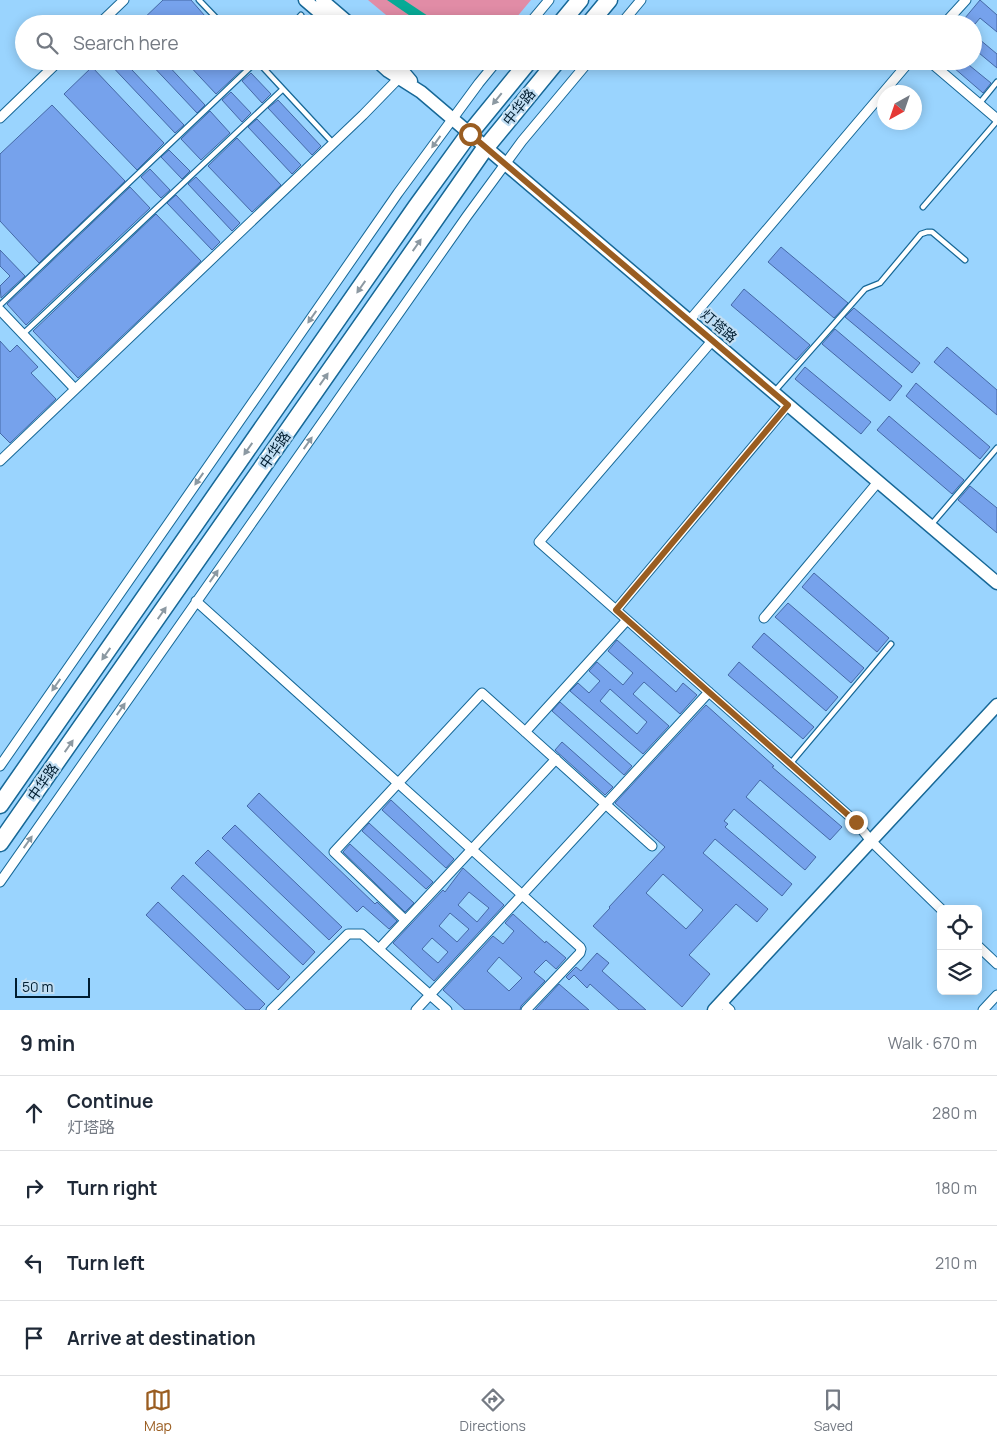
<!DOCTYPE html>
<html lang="en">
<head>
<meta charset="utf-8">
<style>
	:root { --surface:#fff; --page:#f6f6f7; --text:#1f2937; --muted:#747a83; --line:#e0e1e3; --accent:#9a5d21 }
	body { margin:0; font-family:Manrope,"Noto Sans SC",sans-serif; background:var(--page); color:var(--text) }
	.controls { position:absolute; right:15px; bottom:15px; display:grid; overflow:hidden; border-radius:8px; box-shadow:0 2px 12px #0003 }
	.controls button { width:45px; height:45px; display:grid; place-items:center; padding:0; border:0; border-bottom:1px solid var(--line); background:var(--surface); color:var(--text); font:25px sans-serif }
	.compass { position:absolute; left:877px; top:85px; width:45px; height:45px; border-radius:50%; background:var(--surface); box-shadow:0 2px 12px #0003; rotate:220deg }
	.scale { position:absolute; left:15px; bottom:12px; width:75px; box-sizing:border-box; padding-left:5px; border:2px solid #001d30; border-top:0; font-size:14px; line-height:18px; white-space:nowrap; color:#001d30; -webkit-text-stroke:4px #c1def3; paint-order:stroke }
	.stop { position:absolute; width:15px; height:15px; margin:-11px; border:4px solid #9a5d21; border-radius:50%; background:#fff }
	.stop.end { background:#9a5d21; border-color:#fff; box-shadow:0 1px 5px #0008 }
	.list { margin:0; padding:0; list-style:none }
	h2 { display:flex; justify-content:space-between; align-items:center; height:65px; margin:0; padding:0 20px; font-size:21px }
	h2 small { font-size:16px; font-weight:400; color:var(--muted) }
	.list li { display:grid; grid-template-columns:32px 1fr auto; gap:15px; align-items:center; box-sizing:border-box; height:75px; padding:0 20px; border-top:1px solid var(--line) }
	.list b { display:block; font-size:19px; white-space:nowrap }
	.list p { margin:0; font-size:16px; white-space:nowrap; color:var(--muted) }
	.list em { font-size:16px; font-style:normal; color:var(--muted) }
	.icon { flex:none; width:28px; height:28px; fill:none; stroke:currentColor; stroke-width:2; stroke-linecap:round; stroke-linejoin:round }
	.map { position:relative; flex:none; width:997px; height:1010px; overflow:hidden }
	.search { position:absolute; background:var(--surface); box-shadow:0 2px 12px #0003; left:15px; right:15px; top:15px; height:55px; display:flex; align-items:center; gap:12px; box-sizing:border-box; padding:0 18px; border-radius:28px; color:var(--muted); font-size:19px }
	.sheet { height:365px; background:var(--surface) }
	nav { display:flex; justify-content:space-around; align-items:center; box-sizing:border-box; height:70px; border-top:1px solid var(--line); background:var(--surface); font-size:14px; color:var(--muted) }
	nav a { display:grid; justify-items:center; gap:2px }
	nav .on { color:var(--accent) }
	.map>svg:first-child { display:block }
	.green { fill:#e18ca6 }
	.water { fill:#08aa96 }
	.building { fill:#76a2ec; stroke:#4569a6; fill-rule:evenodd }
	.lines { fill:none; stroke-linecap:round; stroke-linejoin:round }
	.lane-casing { stroke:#176897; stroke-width:7 }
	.street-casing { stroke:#176897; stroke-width:11 }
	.secondary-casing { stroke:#176897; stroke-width:15 }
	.highway-casing { stroke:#176897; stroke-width:19 }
	.lane { stroke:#fff; stroke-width:4.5 }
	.street { stroke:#fff; stroke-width:9 }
	.secondary { stroke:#fff; stroke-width:12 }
	.highway { stroke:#fff; stroke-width:16 }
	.oneway { fill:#8c99a2 }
	.route { stroke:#9a5d21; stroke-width:6 }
	.labels { text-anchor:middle; stroke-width:4.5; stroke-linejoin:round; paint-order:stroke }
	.street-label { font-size:14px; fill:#001d30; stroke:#c1def3 }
</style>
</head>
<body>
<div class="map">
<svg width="997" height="1010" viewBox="0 0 997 1010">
	<rect width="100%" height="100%" fill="#9ad4fe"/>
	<path class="green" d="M368,0h163l-20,24h-114z"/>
	<path class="water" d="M387,0h17l36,24h-18z"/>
	<path class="building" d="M163,0h28l21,24h-74z
		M980,0l17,15v17l-17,-14 -5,6h-15z
		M973,34l24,20v14l-24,-20z
		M107,61h34l-9,9 52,55 -9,8z
		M148,61h16l41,44 -8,8z
		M185,61h54l6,6 -29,27z
		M946,61h18l27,22 -8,10z
		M92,67l72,76 -27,27 -73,-76z
		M251,73l20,21 -9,9 -20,-22z
		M231,92l20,21 -9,9 -20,-22z
		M278,100l43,46 -9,9 -44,-47z
		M52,105l73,76 -86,82 -39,-42v-67z
		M210,111l20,22 -29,27 -20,-21z
		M257,119l44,46 -9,9 -44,-47z
		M237,138l44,47 -29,27 -44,-46z
		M169,150l21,21 -8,8 -21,-22z
		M150,169l20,21 -9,8 -20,-21z
		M196,177l44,46 -8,8 -44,-47z
		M130,187l20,21 -124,117 -19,-21z
		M176,195l44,47 -8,8 -45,-47z
		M156,214l45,47 -123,117 -45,-47z
		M781,247l67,56 -14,15 -66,-56z
		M0,250l25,26 -24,22 -1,-12 10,-10 -10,-10z
		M744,289l66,56 -14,15 -65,-55z
		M854,308l66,55 -8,10 -67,-56z
		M835,329l67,57 -12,15 -68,-57z
		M0,341l10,11 7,-7 21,22 -7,6 25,26 -46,44 -10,-10z
		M947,347l50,43v25l-63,-53z
		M805,367l66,55 -10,12 -66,-55z
		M916,383l74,64 -10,12 -74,-63z
		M889,416l75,64 -12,14 -75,-64z
		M970,486l27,22v25l-39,-33z
		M814,573l75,65 -12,14 -75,-65z
		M788,603l76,65 -13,15 -76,-66z
		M764,633l74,64 -12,14 -74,-64z
		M617,640l59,52 7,-9 14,12 -17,19 -36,-32 -11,12 36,32 -26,28 -73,-63 8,-8 11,10 11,-12 -11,-10 8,-9 26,23 10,-12 -25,-22zM610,689l37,33 -10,12 -37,-33z
		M739,662l75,65 -11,12 -75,-64z
		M560,702l72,64 -8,9 -72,-64z
		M706,705l68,61 -2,1 70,60 -12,13 -70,-60 -14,17 70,60 -11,13 -71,-61 -10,12 4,3 -3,3 67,57 -10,12 -67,-57 -12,14 65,56 -11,13 -21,-18 -47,51 21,19 -28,33 -89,-81 17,-18 -1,-1 56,-60 -50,-44zM663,874l40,36 -17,19 -40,-36z
		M562,742l51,45 -8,8 -50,-45z
		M259,793l116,111 2,-2 20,19 -8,8 -26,-23 -6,6 -110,-106z
		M391,800l63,59 -8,9 -64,-58z
		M369,823l64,59 -7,7 -64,-58z
		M235,825l107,102 -13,13 -107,-102z
		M350,844l64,59 -9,9 -62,-60z
		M208,850l107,102 -12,13 -108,-102z
		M463,868l41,37 -70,76 -41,-38 50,-53 2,2zM469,892l20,16 -12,14 -19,-17zM450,913l19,16 -12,13 -18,-16zM432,938l16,14 -10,11 -16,-14z
		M183,875l107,102 -12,13 -107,-102z
		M158,902l107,102 -6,6h-13l-100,-95z
		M513,914l32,29 1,-2 20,17 -10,11 -10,-9 -12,12 11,9 -24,25 -1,4h-55l-22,-20 50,-54 10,8 11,-13 -9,-8zM499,957l23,21 -13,13 -22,-20z
		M597,953l12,10 -7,8 44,39h-27l-29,-26 -3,4 -13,-13 -5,5 -3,-3 10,-10 5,4z
		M559,984l30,26h-54z"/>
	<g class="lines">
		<defs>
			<path id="lane" d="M199,0l23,24
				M293,24l8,-9
				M257,61l76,82
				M979,104l18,-22
				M923,207l74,-86
				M0,305l257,-244
				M23,334l260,-245
				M774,392l91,-103 15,-6 41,-49 6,-2h5l33,28
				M931,525l66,-77
				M790,764l101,-120"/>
			<path id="street" d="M99,24l25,-24
				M529,24l20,-24
				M621,24l20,-24
				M944,24l22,-24
				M929,61l68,58
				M0,118l59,-57
				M0,310l75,79
				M689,321l221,-260
				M712,341l-173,201 317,280 15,19 70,68
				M0,461l363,-346 36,-37
				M196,601l384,346 1,2 -1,4 -54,57
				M616,610l172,-205
				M764,618l114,-136
				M525,732l102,-112
				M0,766l398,-573 81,-110 18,-22
				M0,882l467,-666 55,-75 67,-80
				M405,920l-71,-68 148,-159 170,153
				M978,946l19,18
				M379,949l177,-190
				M721,1002l9,8
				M271,1010l77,-76h14l85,76
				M416,1010l293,-318
				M983,1010l14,-15"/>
			<path id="secondary" d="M305,0l28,24
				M322,0l28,24
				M377,61l11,10 33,21 576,491
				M394,61l17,20
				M714,1010l283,-305"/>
			<path id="highway" d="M560,24l20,-24
				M589,24l20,-24
				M0,805l416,-598 50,-69 63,-77
				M0,843l483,-692 74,-90"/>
		</defs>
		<use href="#lane" class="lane-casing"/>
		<use href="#street" class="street-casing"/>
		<use href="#secondary" class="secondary-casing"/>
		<use href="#highway" class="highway-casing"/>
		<use href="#lane" class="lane"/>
		<use href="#street" class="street"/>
		<use href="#secondary" class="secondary"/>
		<use href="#highway" class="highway"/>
	</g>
	<defs><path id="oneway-solid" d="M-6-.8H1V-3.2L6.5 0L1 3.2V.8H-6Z" transform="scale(1.25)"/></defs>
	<g class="oneway">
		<use href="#oneway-solid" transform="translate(497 99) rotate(129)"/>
		<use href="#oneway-solid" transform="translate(436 142) rotate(126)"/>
		<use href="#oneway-solid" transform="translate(417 245) rotate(-55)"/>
		<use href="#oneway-solid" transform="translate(361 287) rotate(125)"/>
		<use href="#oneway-solid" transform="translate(312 317) rotate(125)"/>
		<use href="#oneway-solid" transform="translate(324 379) rotate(-55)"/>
		<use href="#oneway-solid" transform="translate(308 443) rotate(-55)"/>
		<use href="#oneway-solid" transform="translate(248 449) rotate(125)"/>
		<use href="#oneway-solid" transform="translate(199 479) rotate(125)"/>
		<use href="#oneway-solid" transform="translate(214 576) rotate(-55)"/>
		<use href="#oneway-solid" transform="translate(162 613) rotate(-55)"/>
		<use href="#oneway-solid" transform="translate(106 654) rotate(125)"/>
		<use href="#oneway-solid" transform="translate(56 685) rotate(125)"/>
		<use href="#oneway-solid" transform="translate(121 709) rotate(-55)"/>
		<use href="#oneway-solid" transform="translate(69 746) rotate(-55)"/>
		<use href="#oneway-solid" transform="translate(28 842) rotate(-55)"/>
	</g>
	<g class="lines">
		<path class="route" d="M470,134l318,271 -172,205 240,212"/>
	</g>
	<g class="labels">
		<g class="street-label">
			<text transform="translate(519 107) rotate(-51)" y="5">中华路</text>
			<text transform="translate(719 326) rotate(41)" y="5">灯塔路</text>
			<text transform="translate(275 450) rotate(-55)" y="5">中华路</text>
			<text transform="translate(43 782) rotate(-55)" y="5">中华路</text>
		</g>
	</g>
</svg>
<div class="controls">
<button><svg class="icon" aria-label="locate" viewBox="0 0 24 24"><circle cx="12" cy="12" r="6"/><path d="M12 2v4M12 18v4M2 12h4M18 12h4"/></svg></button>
<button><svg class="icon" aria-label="layers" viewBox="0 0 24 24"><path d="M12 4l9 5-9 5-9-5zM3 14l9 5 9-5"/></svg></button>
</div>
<svg class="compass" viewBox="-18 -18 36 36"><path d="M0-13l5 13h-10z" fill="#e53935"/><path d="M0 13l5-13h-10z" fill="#747a83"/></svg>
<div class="scale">50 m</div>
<div class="stop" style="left:470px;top:134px"></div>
<div class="stop end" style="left:856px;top:822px"></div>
<div class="search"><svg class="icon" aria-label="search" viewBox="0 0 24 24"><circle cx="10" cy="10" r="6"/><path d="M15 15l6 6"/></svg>Search here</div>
</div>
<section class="sheet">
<h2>9 min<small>Walk · 670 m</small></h2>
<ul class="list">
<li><svg class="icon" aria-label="ahead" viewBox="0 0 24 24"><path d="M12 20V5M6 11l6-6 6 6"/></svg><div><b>Continue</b><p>灯塔路</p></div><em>280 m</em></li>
<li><svg class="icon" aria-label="right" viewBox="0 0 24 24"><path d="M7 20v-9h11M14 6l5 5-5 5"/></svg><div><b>Turn right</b></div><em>180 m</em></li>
<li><svg class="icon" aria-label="left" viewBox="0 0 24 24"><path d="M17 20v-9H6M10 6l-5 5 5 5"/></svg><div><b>Turn left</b></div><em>210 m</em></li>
<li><svg class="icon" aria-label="arrive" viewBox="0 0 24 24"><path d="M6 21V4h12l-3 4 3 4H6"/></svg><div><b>Arrive at destination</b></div></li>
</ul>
</section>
<nav>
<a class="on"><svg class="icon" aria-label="map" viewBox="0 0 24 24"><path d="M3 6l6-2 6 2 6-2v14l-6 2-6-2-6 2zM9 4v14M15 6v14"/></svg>Map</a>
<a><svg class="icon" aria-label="directions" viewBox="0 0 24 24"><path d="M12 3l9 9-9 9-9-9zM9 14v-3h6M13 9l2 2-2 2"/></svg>Directions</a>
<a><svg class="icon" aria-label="saved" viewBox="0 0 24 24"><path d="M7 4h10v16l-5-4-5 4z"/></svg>Saved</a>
</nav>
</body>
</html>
